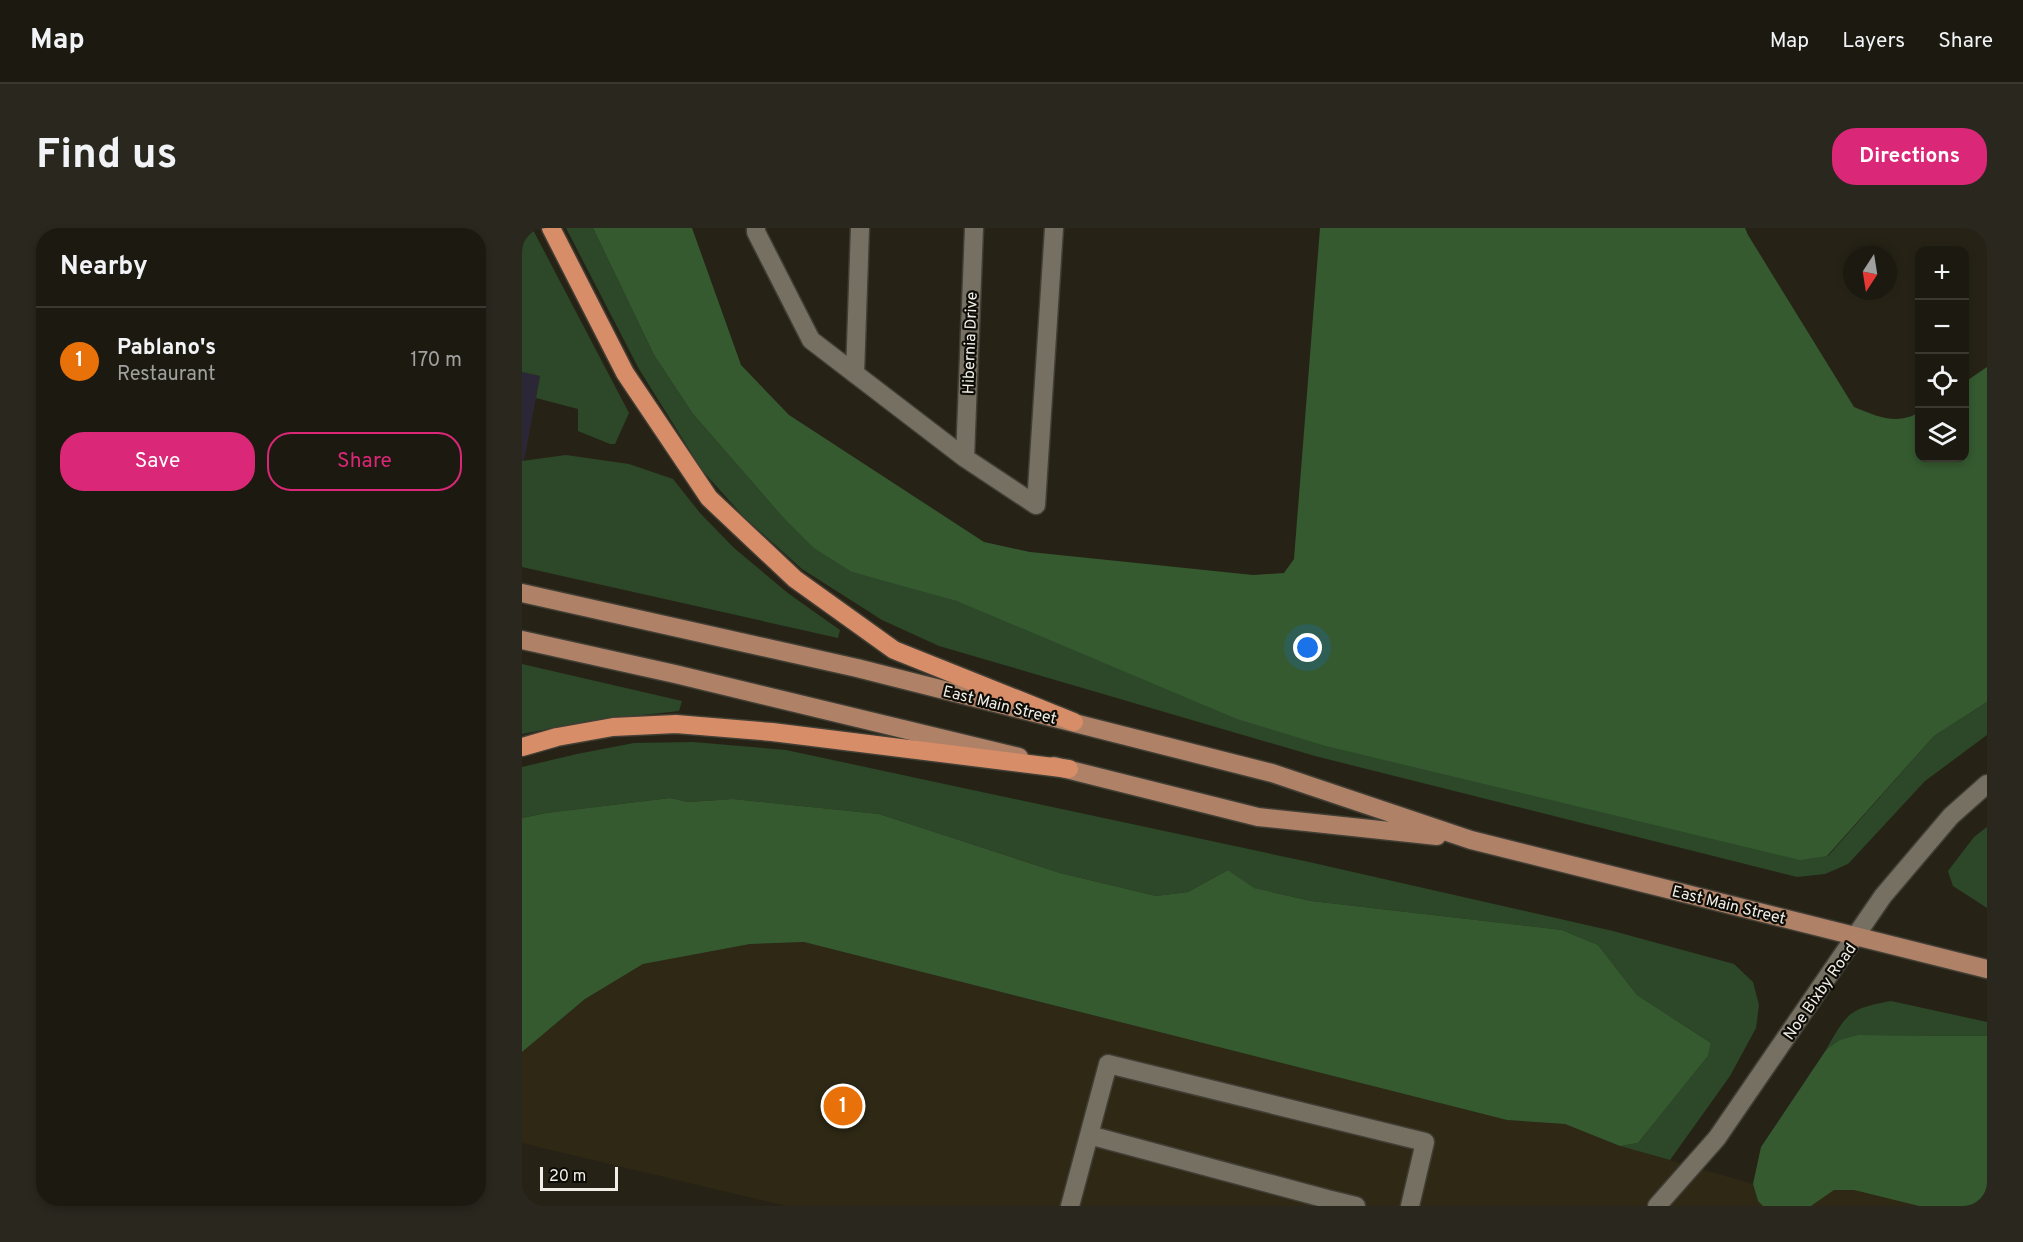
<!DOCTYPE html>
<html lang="en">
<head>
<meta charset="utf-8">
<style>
	:root { --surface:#1c1a10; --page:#29271e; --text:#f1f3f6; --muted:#a0a19f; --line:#3a3830; --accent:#db2777 }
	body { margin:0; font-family:Overpass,sans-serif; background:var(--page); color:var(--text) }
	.controls { position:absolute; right:18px; top:18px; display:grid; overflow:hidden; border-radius:12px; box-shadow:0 3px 9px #0003 }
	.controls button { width:54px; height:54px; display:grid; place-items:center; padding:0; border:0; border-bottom:2px solid var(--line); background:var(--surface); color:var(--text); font:30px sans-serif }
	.compass { position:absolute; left:1321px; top:18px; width:54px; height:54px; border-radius:50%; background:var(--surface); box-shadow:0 3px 9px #0003; rotate:192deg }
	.scale { position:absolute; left:18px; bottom:15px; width:78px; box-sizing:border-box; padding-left:6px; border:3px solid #f0eee6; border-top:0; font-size:16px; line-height:21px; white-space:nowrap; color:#f0eee6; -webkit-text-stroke:4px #0e0c07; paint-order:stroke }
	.you { position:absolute; left:786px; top:420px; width:21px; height:21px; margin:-15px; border:4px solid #fff; border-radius:50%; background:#1a73e8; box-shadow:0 0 0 9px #1a73e833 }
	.badge { display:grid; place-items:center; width:39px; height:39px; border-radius:50%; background:var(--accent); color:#fff; font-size:20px; font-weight:700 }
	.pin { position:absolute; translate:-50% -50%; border:3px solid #fff; box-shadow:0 2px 6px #0006 }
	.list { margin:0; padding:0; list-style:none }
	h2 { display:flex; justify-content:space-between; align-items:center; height:78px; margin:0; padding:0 24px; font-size:26px }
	h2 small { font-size:20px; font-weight:400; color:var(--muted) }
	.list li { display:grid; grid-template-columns:39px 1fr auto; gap:18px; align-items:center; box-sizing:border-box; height:108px; padding:0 24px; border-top:2px solid var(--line) }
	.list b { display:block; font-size:22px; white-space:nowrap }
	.list p { margin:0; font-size:20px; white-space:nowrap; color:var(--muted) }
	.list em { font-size:20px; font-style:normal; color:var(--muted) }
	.actions { display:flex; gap:12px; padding:18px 24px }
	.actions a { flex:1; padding:14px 0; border:2px solid var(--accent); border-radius:24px; text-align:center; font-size:21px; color:var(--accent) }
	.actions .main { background:var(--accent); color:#fff }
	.icon { flex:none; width:33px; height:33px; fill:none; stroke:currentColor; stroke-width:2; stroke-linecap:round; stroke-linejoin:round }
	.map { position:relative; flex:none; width:1465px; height:978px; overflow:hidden; border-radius:24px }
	header { display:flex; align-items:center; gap:36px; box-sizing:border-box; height:84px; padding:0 30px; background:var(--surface); border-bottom:2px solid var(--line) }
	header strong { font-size:28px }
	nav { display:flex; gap:33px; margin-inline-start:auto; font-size:21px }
	.intro { display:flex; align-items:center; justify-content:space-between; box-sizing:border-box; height:144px; padding:0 36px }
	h1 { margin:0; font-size:42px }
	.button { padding:15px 27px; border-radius:24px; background:var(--accent); color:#fff; font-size:21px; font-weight:700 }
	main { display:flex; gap:36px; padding:0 36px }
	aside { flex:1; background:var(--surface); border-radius:24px; box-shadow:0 3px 9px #0003 }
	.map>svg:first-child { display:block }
	.built { fill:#2e2815 }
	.industrial { fill:#2b2737 }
	.green { fill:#2c4828 }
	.forest { fill:#355a30 }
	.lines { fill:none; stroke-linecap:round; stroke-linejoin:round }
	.minor-casing { stroke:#403e35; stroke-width:21 }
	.major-casing { stroke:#403e35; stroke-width:21 }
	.highway-casing { stroke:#403e35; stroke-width:21 }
	.minor { stroke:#757062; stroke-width:18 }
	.major { stroke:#af8166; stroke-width:18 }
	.highway { stroke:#d68d68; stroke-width:18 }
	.labels { text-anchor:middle; stroke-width:4.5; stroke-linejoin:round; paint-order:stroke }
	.street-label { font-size:16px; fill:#f0eee6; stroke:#0e0c07 }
</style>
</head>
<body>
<header>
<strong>Map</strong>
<nav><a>Map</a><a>Layers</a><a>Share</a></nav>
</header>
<div class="intro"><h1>Find us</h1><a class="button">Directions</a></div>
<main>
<aside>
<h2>Nearby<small></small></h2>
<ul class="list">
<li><span class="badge" style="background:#e8710a">1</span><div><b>Pablano's</b><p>Restaurant</p></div><em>170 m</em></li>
</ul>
<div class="actions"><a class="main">Save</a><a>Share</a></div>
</aside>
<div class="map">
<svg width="1465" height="978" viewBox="0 0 1465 978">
	<rect width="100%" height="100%" fill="#262316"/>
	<path class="built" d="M282,714l703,178 58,4 55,22 133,38 5,17 5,5h-977l-264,-63v-91l63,-53 58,-35 107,-20z
		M1312,962h20l65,16h-108z"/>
	<path class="industrial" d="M0,144l18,4 -16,85h-2z"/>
	<path class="green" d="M0,0h10l97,185 -14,31h-5l-32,-13v-22l-42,-11 4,-22 -18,-4z
		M44,0h27l61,127 39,59 87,100 72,58 48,12 928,272 106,-120 53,-34v33l-62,46 -77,83 -23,10 -28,3 -482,-121 -376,-110 -57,-26 -80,-51 -59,-53 -41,-46 -63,-101z
		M44,227l63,9 44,15 27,34 34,35 55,46 51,36 -2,8 -316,-71v-106z
		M0,436l160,37 -3,10 -91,10 -66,13z
		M171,514l93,8 523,112 304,69 121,33 19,18 6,23 -3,23 -26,48 -60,84 -50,-14 18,-3 70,-87 3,-13 -74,-48 -39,-50 -36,-15 -251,-29 -58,-13 -25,-18 -40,22 -32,4 -96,-23 -181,-59 -146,-15 -45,3 -18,-4 -124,15 -24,5v-51l55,-13 57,-11z
		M1465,599v81l-34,-22 -5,-15 26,-34z
		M1369,773l96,21v14l-129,-1 -32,15c21,-37 22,-41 65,-49z"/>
	<path class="forest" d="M71,0h99l49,137 48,50 195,127 46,10 223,23 31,-2 10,-14 26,-331h425l3,7 106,172c22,9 44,19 65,5l1,46h44l1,-76 22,-15v335l-53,34 -107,120 -27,4 -474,-114 -89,-27 -280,-118 -105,-29 -38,-24 -34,-34 -87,-100 -39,-59z
		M148,570l18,4 45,-3 146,15 181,59 96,23 32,-4 40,-22 26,18 57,13 251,29 36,15 39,50 74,48 -3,13 -70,87 -18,3 -55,-22 -58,-4 -703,-178 -54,2 -107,20 -58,35 -63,53v-234l24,-5z
		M1336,807l129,1v170h-68l-65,-16h-20l-23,16h-48l-5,-5 -5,-17 8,-37 65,-97 14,-10z"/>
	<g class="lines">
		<defs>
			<path id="minor" d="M234,0v4l55,108 154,118 71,47 18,-277
				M333,146l5,-146
				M443,230l9,-230
				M567,907l238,64
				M548,978l38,-142 317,78 -15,64
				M804,978l1,-7 29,7
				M1135,978l60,-68 166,-242 68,-80 36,-32"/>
			<path id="major" d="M0,365l335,75 415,105 199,67 516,129
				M0,412l153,34 344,83
				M532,538l204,51 179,19"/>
			<path id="highway" d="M29,0l74,145 84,125 86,81 99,71 180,72
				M0,519l35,-10 56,-10 63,-3 96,8 297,37"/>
		</defs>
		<use href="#minor" class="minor-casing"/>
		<use href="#major" class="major-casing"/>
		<use href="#highway" class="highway-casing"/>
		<use href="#minor" class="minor"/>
		<use href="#major" class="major"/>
		<use href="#highway" class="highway"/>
	</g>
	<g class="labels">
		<g class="street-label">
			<text transform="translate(447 115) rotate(-88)" y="6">Hibernia Drive</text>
			<text transform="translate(478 476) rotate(14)" y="6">East Main Street</text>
			<text transform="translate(1207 676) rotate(14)" y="6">East Main Street</text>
			<text transform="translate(1297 763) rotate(-55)" y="6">Noe Bixby Road</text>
		</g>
	</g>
</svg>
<div class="controls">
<button>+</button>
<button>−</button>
<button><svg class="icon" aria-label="locate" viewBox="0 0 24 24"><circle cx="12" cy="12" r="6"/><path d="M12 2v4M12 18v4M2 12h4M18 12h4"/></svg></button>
<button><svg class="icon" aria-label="layers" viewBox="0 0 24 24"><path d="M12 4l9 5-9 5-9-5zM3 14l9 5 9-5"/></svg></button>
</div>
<svg class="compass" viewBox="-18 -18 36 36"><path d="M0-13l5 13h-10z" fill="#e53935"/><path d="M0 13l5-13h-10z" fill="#a0a19f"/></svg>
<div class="scale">20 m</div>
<div class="you"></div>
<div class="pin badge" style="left:321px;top:878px;background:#e8710a">1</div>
</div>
</main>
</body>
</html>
